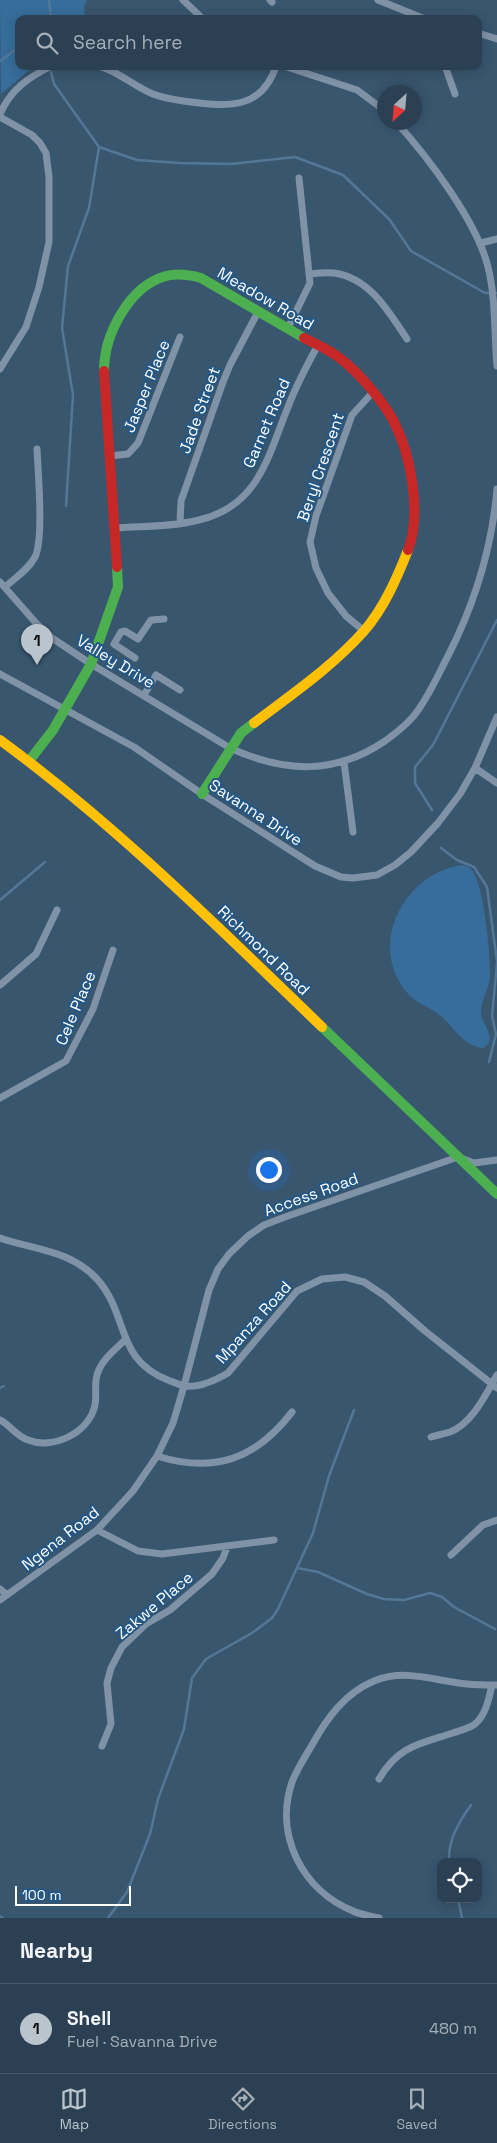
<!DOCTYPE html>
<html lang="en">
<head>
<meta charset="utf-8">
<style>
	:root { --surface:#2b4053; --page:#374b5d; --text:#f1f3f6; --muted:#a6afb8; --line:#47596a; --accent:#bac4cd }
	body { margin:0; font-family:"Space Grotesk",sans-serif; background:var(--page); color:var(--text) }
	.controls { position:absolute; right:15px; bottom:15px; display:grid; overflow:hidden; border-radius:10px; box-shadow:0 2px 12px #0003 }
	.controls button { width:45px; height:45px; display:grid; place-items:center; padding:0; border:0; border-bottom:1px solid var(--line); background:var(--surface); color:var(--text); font:25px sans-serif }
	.compass { position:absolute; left:377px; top:85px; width:45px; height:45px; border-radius:50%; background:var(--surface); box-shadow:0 2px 12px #0003; rotate:206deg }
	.scale { position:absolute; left:15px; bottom:12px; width:116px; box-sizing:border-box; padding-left:5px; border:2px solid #fff; border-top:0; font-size:14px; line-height:18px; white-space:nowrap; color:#fff; -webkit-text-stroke:4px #235785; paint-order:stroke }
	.you { position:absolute; left:268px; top:1169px; width:18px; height:18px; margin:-12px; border:4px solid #fff; border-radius:50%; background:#1a73e8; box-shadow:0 0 0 8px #1a73e833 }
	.badge { display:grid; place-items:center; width:32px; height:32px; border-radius:50%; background:var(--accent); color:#111; font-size:16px; font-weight:700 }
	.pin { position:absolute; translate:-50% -41px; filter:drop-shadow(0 1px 2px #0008) }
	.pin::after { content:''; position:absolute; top:26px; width:18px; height:15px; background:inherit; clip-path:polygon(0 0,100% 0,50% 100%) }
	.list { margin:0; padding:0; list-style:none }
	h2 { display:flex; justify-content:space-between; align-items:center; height:65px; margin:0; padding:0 20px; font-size:21px }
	h2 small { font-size:16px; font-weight:400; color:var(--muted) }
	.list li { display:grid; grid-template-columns:32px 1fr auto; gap:15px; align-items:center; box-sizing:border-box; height:90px; padding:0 20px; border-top:1px solid var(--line) }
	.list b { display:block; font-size:19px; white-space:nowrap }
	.list p { margin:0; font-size:16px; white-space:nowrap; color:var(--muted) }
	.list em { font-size:16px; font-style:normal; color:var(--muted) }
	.icon { flex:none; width:28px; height:28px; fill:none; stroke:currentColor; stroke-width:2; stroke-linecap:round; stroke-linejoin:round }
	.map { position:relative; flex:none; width:497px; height:1918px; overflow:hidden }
	.search { position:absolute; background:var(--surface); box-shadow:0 2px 12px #0003; left:15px; right:15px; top:15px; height:55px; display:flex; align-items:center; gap:12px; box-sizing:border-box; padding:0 18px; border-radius:10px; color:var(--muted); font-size:19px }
	.sheet { height:155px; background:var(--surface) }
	nav { display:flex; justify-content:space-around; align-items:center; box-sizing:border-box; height:70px; border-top:1px solid var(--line); background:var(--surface); font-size:14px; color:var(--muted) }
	nav a { display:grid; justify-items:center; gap:2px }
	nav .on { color:var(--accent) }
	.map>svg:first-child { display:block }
	.green { fill:#376d9b }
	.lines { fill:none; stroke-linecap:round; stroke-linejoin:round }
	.stream { stroke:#537897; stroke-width:2.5 }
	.street { stroke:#8092a5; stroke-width:7 }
	.fast { stroke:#4caf50; stroke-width:10 }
	.slow { stroke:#ffc107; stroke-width:10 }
	.jam { stroke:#c62828; stroke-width:10 }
	.labels { text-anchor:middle; stroke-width:4; stroke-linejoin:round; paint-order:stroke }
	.street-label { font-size:16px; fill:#fff; stroke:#235785 }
</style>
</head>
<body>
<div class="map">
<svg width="497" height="1918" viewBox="0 0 497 1918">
	<rect width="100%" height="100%" fill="#39566f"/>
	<path class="green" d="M0,0h87l-3,6 1,13h-66v47h21l-12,5 -27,23z
		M463,865c2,1 5,1 7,3 14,11 21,90 20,109 -1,11 -8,22 -9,33 -1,12 11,20 8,33l-6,5c-18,-1 -30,-21 -42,-32 -15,-12 -27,-12 -39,-30 -33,-49 7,-115 61,-121z"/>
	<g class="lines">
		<path class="stream" d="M49,0l2,19
			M0,61l19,-14
			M51,72l3,12 45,63 38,13 42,3 52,1 64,-7 48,18 46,44 22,32 74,42h12
			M66,506l7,-111 -11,-67 6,-62 21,-58 10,-61
			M432,810l-17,-27v-16l18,-22 64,-125
			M441,848l16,12 17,7 13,20 10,74
			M0,900l45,-38
			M489,1062l7,-28 -4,-18 5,-53
			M0,1388l4,-2
			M297,1568l21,4 49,22 17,5 20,1 26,-7 12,4 12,10 41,22
			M449,1862c-1,-23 10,-40 22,-57
			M458,1899l4,19
			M0,1916l3,2
			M108,1918l19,-26 23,-58 8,-35 26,-70 8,-51 14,-19 46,-26 20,-15 6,-9 35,-76 16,-57 25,-66"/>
		<path class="street" d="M183,0l20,19
			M270,0l2,2
			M378,0l47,19
			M478,33l19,6
			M99,66c19,5 36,21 54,28 12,5 25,6 38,8 38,5 71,7 85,-36
			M284,66l73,24 27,20
			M445,66l10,28
			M0,114c11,-25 28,-36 51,-48
			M0,117l32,18 8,8 6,10 3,24v65l-10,45 -13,40 -26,42
			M396,122c32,35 81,100 92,145 8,32 6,66 9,99
			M481,243l16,-4
			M310,274c8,-1 17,-2 24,-1 36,5 55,39 73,66
			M288,328l22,-45 -11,-105
			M110,456l18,-2 10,-11 42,-106
			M180,523l1,-22 42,-119 7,-17 28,-53
			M116,528c27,-2 56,-1 83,-8 60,-14 69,-64 89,-113 8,-21 19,-42 30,-62
			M0,582l36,41 16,15 39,26 139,84c55,25 105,27 155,-7 11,-8 23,-17 31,-28 13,-17 22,-38 32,-57 26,-51 44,-109 49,-167
			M5,587c10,-9 23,-17 30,-30 9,-18 3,-85 2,-108
			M364,631l-18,-15 -18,-23 -12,-25 -6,-26 6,-26 36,-101 21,-23
			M135,658l-21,-14 7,-12 4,-1 13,8 13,-19 13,-1
			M0,674l134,73 68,47 113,72 26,11 12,1 24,-3 18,-10 16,-13 27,-29 22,-29 15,-26 22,-51
			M144,695l12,-20 24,15
			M344,762l9,70
			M475,768l22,15
			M0,985l36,-31 21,-44
			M0,1098l66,-37 27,-52 20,-59
			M0,1238c35,12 70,12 97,41 33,37 17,81 73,102 4,1 10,4 14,5 14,2 32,-6 44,-13l69,-82 25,-12 23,-2 19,5 21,14 40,35 72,57
			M0,1420c10,5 16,16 28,20 25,10 61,-7 67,-35 2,-10 -1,-21 2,-30 4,-15 19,-26 29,-36
			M431,1437c6,-2 13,-3 19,-5 22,-8 36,-38 47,-57
			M157,1456c57,18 99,3 135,-44
			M97,1530l41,21 24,3 112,-14
			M451,1555l32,-30 14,-5
			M0,1589l7,6
			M0,1600l97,-70 36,-39 24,-35 16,-33 11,-37 25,-96 9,-21 11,-15 19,-18 16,-11 21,-8 173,-60 16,6 23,-3
			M102,1746l9,-22 -4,-41 4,-15 11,-21 24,-23 24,-14 42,-36 11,-16 4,-11
			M379,1779c19,-33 40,-35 74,-46 7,-3 16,-4 22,-9 11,-9 14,-26 17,-39
			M379,1918c-8,-2 -18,-3 -26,-7 -51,-21 -79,-76 -61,-129 5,-13 13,-25 20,-37 15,-27 33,-52 62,-64 32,-13 60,0 93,3 10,1 20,1 30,1"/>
		<path class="fast" d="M104,371c0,-36 25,-85 62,-95 12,-3 24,-1 35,2l103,60
			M29,761l24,-31 38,-66 27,-77 -1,-20
			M202,794l39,-61 13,-10
			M322,1027l175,167"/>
		<path class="slow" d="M254,723c38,-29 78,-56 110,-92 20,-23 33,-53 44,-81
			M0,740c116,85 218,187 322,287"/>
		<path class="jam" d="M304,338c12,6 26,12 37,21 18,14 41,41 52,61 18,34 29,94 15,130
			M104,371l13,196"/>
	</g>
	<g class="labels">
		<g class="street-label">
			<text transform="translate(266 298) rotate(30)" y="6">Meadow Road</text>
			<text transform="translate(146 386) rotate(-68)" y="6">Jasper Place</text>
			<text transform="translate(199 410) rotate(-70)" y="6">Jade Street</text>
			<text transform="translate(266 423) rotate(-67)" y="6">Garnet Road</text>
			<text transform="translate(320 467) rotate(-71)" y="6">Beryl Crescent</text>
			<text transform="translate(116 661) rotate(31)" y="6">Valley Drive</text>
			<text transform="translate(256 812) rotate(33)" y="6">Savanna Drive</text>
			<text transform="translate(264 950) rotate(44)" y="6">Richmond Road</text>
			<text transform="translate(75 1008) rotate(-67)" y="6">Cele Place</text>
			<text transform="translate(311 1194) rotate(-20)" y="6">Access Road</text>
			<text transform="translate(253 1322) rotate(-48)" y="6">Mpanza Road</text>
			<text transform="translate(60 1538) rotate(-38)" y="6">Ngena Road</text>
			<text transform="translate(154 1605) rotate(-40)" y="6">Zakwe Place</text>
		</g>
	</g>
</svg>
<div class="controls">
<button><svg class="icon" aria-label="locate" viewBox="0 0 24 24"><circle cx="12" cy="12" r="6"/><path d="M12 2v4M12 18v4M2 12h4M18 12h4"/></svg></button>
</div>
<svg class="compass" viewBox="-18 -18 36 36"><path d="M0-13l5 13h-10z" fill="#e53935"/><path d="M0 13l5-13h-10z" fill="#a6afb8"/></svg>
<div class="scale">100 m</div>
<div class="you"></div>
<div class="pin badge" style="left:37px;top:665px">1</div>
<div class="search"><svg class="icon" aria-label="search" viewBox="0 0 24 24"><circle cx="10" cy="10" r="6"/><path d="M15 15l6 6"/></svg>Search here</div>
</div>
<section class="sheet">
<h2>Nearby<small></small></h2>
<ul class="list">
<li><span class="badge">1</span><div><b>Shell</b><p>Fuel · Savanna Drive</p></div><em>480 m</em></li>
</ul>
</section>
<nav>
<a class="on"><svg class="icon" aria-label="map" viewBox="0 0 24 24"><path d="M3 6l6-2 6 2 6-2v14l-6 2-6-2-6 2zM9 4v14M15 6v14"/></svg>Map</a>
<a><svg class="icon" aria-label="directions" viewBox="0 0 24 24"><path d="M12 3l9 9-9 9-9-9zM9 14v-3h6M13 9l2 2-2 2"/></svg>Directions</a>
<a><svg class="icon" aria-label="saved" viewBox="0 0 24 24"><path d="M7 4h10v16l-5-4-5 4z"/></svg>Saved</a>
</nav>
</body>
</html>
